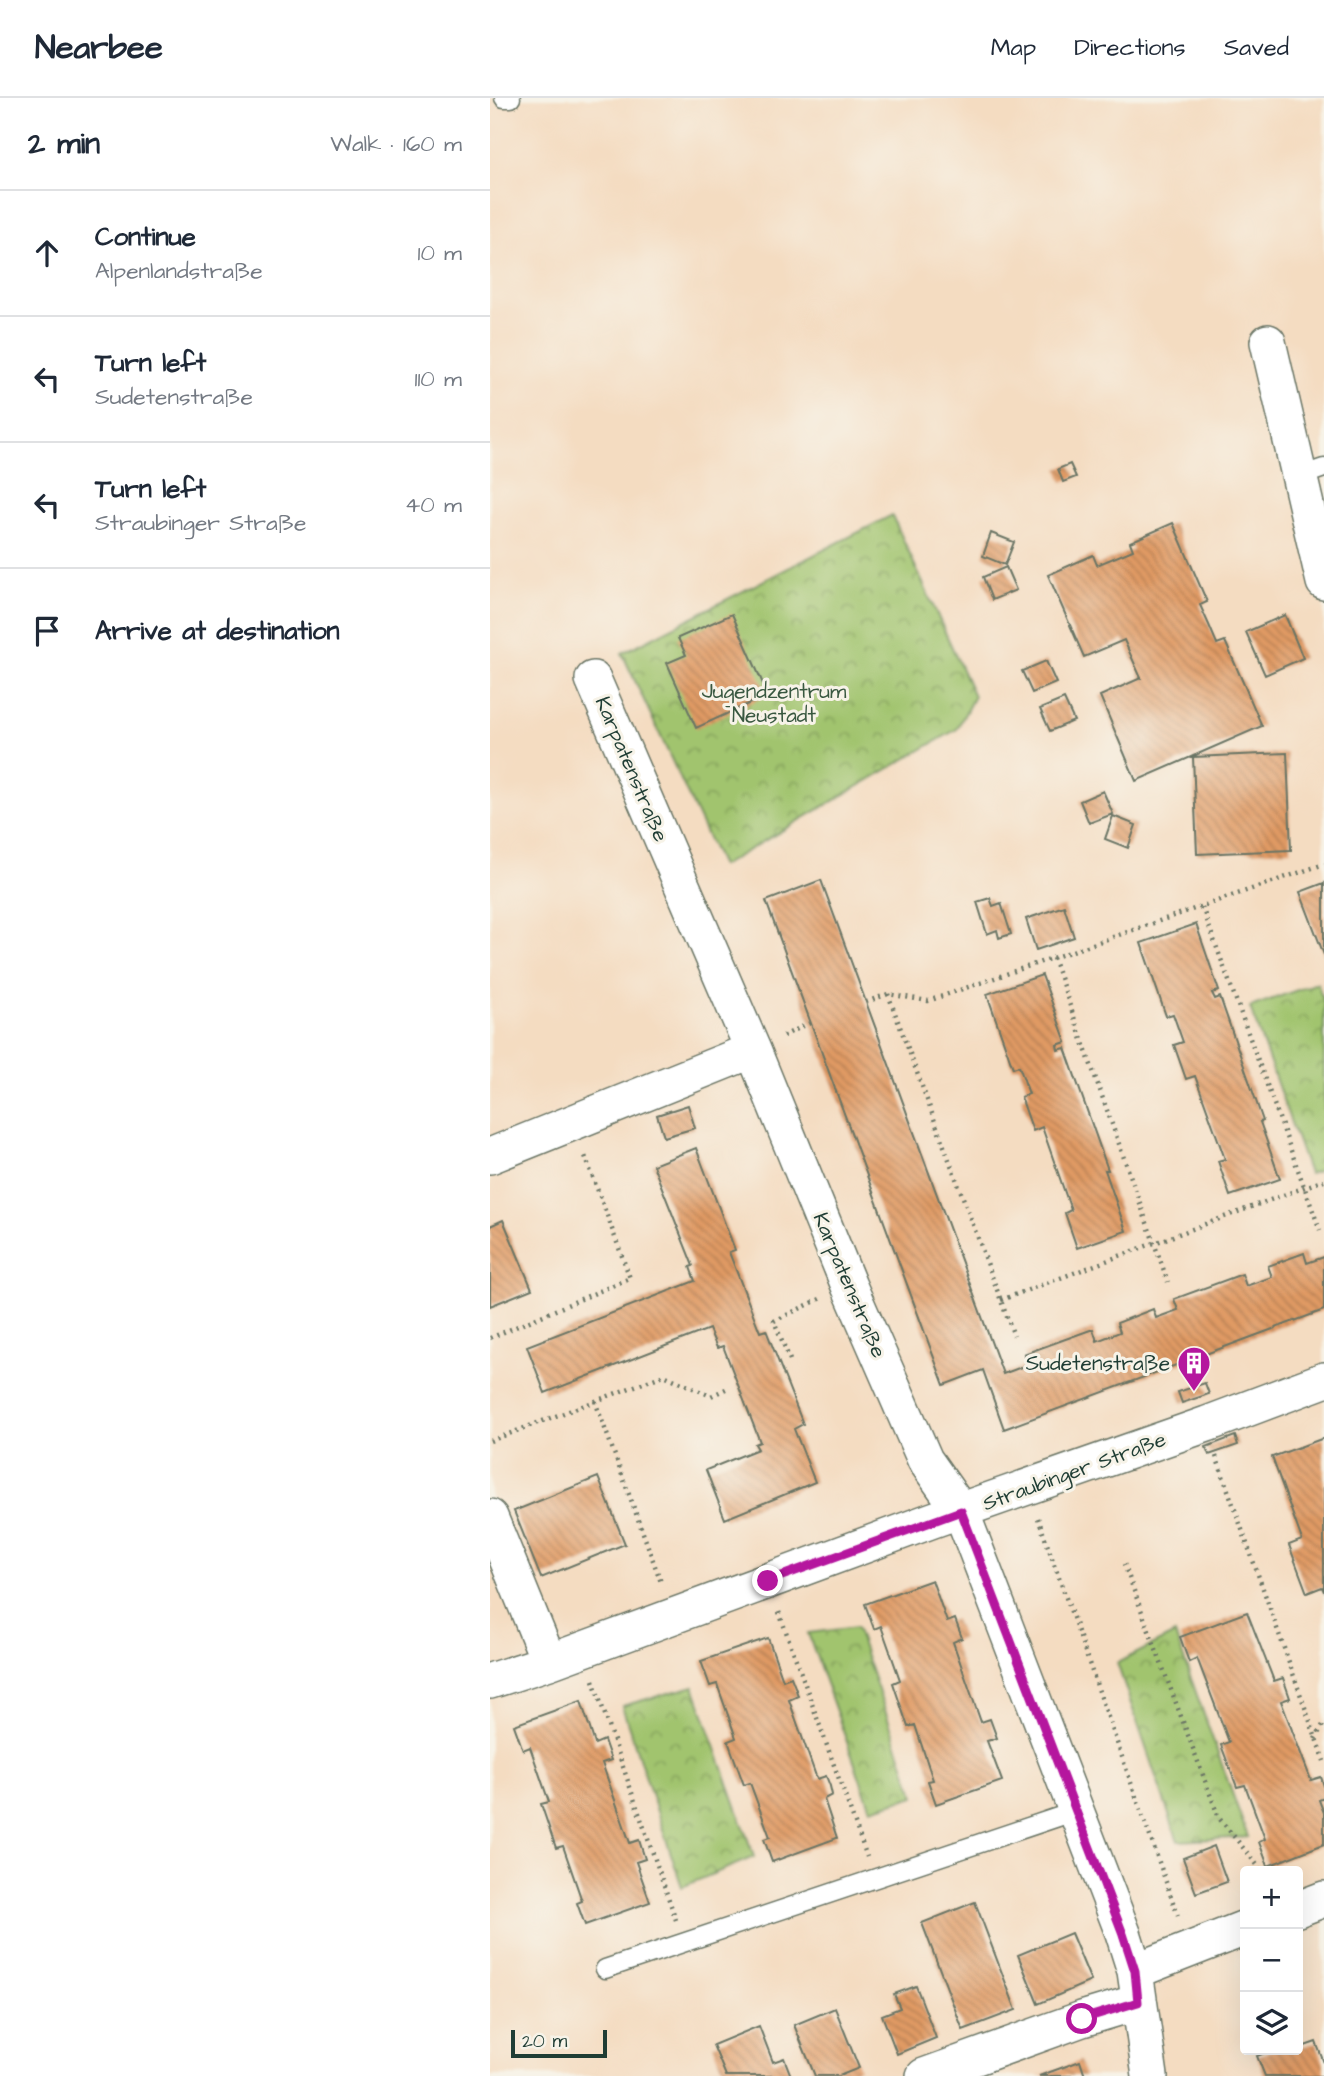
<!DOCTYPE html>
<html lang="en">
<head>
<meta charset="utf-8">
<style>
	:root { --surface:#fff; --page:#f6f6f7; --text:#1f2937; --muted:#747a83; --line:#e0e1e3 }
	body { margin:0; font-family:"Architects Daughter",sans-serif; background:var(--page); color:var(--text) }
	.controls { position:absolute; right:21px; bottom:21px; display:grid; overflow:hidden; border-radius:7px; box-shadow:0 7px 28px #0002 }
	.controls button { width:63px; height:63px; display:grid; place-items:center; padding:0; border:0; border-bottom:2px solid var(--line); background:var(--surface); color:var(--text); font:35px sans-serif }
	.scale { position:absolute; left:21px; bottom:18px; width:96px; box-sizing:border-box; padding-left:7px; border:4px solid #1f3d34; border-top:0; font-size:19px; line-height:24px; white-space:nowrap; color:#1f3d34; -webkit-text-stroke:5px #f7f3e8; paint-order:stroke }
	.stop { position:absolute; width:21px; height:21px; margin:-16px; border:5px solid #b5179e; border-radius:50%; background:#fff }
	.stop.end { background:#b5179e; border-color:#fff; box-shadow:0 2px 7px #0008 }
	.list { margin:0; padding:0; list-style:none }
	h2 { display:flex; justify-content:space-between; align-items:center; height:91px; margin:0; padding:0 28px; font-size:30px }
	h2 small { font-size:23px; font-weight:400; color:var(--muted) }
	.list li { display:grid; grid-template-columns:46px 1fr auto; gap:21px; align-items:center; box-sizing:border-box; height:126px; padding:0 28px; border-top:2px solid var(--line) }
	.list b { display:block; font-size:26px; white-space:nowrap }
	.list p { margin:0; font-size:23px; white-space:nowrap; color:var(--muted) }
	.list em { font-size:23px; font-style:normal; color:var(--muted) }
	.icon { flex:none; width:38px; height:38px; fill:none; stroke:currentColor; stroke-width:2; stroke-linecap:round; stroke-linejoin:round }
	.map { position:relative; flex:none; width:834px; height:1978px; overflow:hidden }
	header { display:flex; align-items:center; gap:42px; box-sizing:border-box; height:98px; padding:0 35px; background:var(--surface); border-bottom:2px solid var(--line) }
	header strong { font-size:33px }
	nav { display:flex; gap:38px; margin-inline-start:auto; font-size:24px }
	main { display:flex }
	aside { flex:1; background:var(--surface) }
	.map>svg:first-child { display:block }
	.park { fill:url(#park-crowns); stroke:#608051; stroke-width:2 }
	.building { fill:url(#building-back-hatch) }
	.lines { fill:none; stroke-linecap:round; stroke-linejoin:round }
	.service-casing { stroke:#6a7565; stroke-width:21 }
	.minor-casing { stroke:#6a7565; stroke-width:38 }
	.path { stroke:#6a7565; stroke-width:4.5; stroke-dasharray:2 5; stroke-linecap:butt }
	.service { stroke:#fff; stroke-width:18 }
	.minor { stroke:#fff; stroke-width:35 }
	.route { stroke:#b5179e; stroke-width:9 }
	.labels { text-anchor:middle; stroke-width:6; stroke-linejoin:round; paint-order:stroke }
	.park-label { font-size:21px; fill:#395840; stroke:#f7f3e8 }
	.street-label { font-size:21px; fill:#1f3d34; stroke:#f7f3e8 }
	.poi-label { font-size:21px; fill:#1f3d34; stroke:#f7f3e8; text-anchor:end }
</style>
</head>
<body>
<header>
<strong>Nearbee</strong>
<nav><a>Map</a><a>Directions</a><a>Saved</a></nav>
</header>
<main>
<aside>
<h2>2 min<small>Walk · 160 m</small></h2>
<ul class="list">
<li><svg class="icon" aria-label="ahead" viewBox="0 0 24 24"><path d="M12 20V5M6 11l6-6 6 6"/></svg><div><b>Continue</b><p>Alpenlandstraße</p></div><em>10 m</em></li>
<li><svg class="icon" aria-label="left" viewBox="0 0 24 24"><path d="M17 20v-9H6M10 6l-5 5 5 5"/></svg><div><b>Turn left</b><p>Sudetenstraße</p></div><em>110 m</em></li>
<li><svg class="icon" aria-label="left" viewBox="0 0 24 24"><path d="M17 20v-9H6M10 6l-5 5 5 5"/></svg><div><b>Turn left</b><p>Straubinger Straße</p></div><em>40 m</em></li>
<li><svg class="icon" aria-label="arrive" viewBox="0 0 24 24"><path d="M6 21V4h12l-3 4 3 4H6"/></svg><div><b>Arrive at destination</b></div></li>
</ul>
</aside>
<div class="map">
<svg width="834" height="1978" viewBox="0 0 834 1978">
	<defs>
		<pattern id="park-crowns" width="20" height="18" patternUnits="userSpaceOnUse" patternTransform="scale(1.75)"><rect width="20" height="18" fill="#a1c46e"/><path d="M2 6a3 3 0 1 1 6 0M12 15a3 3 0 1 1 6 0" fill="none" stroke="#83a05b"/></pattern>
		<pattern id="building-back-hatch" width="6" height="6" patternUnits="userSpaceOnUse" patternTransform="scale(1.75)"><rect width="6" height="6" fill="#e09a64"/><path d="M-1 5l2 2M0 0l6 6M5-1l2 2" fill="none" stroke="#b57f53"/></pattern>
	</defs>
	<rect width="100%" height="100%" fill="#f7f3e8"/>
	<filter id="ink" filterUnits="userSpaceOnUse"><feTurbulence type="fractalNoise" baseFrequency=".0143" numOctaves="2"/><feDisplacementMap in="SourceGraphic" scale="14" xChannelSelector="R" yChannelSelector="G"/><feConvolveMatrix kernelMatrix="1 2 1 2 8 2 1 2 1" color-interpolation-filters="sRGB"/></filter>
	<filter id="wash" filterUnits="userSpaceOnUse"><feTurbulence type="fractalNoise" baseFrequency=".00686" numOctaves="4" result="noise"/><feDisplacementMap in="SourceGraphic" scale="28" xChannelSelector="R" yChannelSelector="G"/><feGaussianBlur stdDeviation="1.57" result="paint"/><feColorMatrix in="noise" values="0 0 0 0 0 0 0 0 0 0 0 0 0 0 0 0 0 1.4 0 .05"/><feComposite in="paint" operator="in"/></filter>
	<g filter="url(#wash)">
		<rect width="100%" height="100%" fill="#f4dcc1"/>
		<path class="park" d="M402,417l82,181 -17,33 -236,137 -99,-213z
			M827,885l7,19v167l-15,5 -59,-167z
			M366,1529l59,169 -44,13 -63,-176z
			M685,1536l73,203 -70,4 -61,-178z
			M204,1588l60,171 -72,30 -60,-181z"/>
		<g id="blocks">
			<path class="building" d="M580,366l6,13 -13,5 -5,-13z
				M683,425l34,79 -7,3 9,20 8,19 8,-3 37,85 -126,55 -36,-85 41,-18 -17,-38 -40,17 -36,-82 45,-20 4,10 36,-15 -3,-8z
				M501,435l23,9 -9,23 -22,-9z
				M516,469l10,23 -24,10 -9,-23z
				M242,516l36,81 -72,33 -29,-65 19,-8 -8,-17z
				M795,517l18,43 -38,17 -19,-43z
				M556,563l10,22 -24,10 -10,-22z
				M574,601l10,22 -24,10 -10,-22z
				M797,655l4,97 -94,4 -4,-97z
				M613,693l10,23 -24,9 -9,-22z
				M623,718l23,9 -8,23 -23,-9z
				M331,782l182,494 24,-9 -3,-11 69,-25 4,12 23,-9 -3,-9 36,-14 3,9 22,-8 -4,-11 68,-25 4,12 26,-9 -4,-11 36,-13 3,10 17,-6v53l-320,119 -21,-59 -39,15 -178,-484z
				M834,785v72l-24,-63z
				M500,800l3,8 8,-3 10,31 -12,4 -2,-8 -10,4 -10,-32z
				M574,808l10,31 -38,13 -10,-31z
				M706,826l23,67 -7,2 3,6 5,-2 43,124 -3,1 20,57 -50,17 -12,-35 7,-2 -30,-83 -9,3 -12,-34 9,-3 -10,-28 -7,2 -25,-73z
				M552,877l24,67 -9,3 1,5 7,-2 43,122h-3l21,61 -49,17 -12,-35 6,-3 -29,-83 -9,4 -12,-34 8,-3 -10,-28 -6,2 -26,-74z
				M198,1007l7,23 -31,9 -7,-22z
				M206,1050l39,102 -6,2 31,80 6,-2 37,94 -9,5 21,53 -90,37 -19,-49 52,-21 -3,-5 5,-2 -37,-96 -6,2 -8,-19 -164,64 -18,-47 168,-65 -5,-14 3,-1 -40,-101z
				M13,1122l29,69 -42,17v-80z
				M715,1285l4,11 -27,9 -4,-11z
				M745,1338l3,9 -29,10 -3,-8z
				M834,1340v154l-2,-5 -15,6 -18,-48 13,-5 -30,-83z
				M108,1379l27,67 -84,34 -27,-67z
				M442,1482l15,42 8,-3 7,19 -9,4 28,80 9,-3 7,19 -10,3 15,40 -66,23 -8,-23 5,-1 -18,-55 -7,2 -15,-44 7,-3 -19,-54 -7,3 -9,-25z
				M757,1514l27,69 9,-3 7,20 -9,3 30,79 10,-3 3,9v12l-5,2 5,13v31l-56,22 -9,-24 6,-3 -20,-54 -8,2 -10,-26 -6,-16 8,-3 -32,-84 -8,4 -9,-25z
				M278,1540l15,42 8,-3 4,10 3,9 -9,4 28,79 9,-3 4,10 2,9 -8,4 13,39 -65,24 -8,-23 6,-2 -20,-54 -6,2 -16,-44 8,-3 -19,-54 -7,2 -9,-25z
				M91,1603l14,43 9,-4 7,20 -9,3 28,80 9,-3 6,19 -9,3 14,40 -65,23 -8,-22 5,-2 -19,-55 -7,2 -15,-44 8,-2 -19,-55 -7,3 -9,-25z
				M724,1748l13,36 -31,11 -13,-35z
				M485,1804l41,108 -53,20 -41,-107z
				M581,1835l20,48 -53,23 -20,-49z
				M426,1888l20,52 -39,16 -15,-39 18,-7 -6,-14z
				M345,1910l24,60 -20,8h-24l-21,-51z
				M269,1928l14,36 11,-4 7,18h-65l-13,-31z
				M808,1938l4,11 14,-5 8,21v13h-59l-8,-20 15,-6h26z
				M590,1963l5,15h-46z"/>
		</g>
	</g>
	<g filter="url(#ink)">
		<use href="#blocks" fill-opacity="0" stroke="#6a7565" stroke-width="2"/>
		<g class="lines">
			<defs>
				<path id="service" d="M14,0h7
					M811,378l23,-8
					M115,1871l471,-158"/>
				<path id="minor" d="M778,244l56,240
					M103,581l160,371 96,236 76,174 36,51 162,422 12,38 15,105
					M0,1058l263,-106
					M0,1419l59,145
					M0,1583l59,-19 384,-142 274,-96 117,-44
					M808,1811l26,-10
					M645,1873l110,-43
					M434,1978l158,-57 56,-17"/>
			</defs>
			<use href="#service" class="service-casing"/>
			<use href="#minor" class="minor-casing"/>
			<path class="path" d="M712,809l118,323
				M563,860l115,324
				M398,896l126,342
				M376,904l22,-8 40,7 396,-137
				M293,938l27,-13
				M511,1202l323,-120
				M0,1240l140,-60 -46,-125
				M300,1262l-16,-39 46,-22
				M105,1303l67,184
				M0,1343l174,-66 47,21 19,-9
				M726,1358l108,305
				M548,1420l141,401
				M634,1466l95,254 43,53
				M289,1514l88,245
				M103,1582l83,240
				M825,1641l9,-16"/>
			<use href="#service" class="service"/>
			<use href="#minor" class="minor"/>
		</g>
	</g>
	<g class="lines" filter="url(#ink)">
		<path class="route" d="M278,1483l193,-70 162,423 12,37 3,31 -56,17"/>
	</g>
	<defs>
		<symbol id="building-pin" viewBox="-11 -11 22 30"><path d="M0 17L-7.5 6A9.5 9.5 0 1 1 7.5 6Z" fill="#b5179e" stroke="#f7f3e8"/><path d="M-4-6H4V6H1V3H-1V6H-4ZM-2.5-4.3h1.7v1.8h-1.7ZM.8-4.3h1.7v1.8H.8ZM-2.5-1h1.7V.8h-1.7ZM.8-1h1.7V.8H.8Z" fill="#fff"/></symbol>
	</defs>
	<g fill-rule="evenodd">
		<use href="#building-pin" x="685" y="1246" width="38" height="52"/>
	</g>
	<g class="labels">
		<g class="park-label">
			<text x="284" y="600">Jugendzentrum<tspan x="284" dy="24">Neustadt</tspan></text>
		</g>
		<g class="street-label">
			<text transform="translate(142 671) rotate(67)" y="7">Karpatenstraße</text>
			<text transform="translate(360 1187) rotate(67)" y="7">Karpatenstraße</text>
			<text transform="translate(584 1373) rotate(-20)" y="7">Straubinger Straße</text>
		</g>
		<g class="poi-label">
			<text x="680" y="1272">Sudetenstraße</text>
		</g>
	</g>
</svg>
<div class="controls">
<button>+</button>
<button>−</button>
<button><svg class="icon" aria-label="layers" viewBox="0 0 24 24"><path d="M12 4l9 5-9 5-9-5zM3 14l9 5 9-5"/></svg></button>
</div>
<div class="scale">20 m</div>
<div class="stop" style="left:592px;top:1921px"></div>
<div class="stop end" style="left:278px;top:1483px"></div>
</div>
</main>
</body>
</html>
